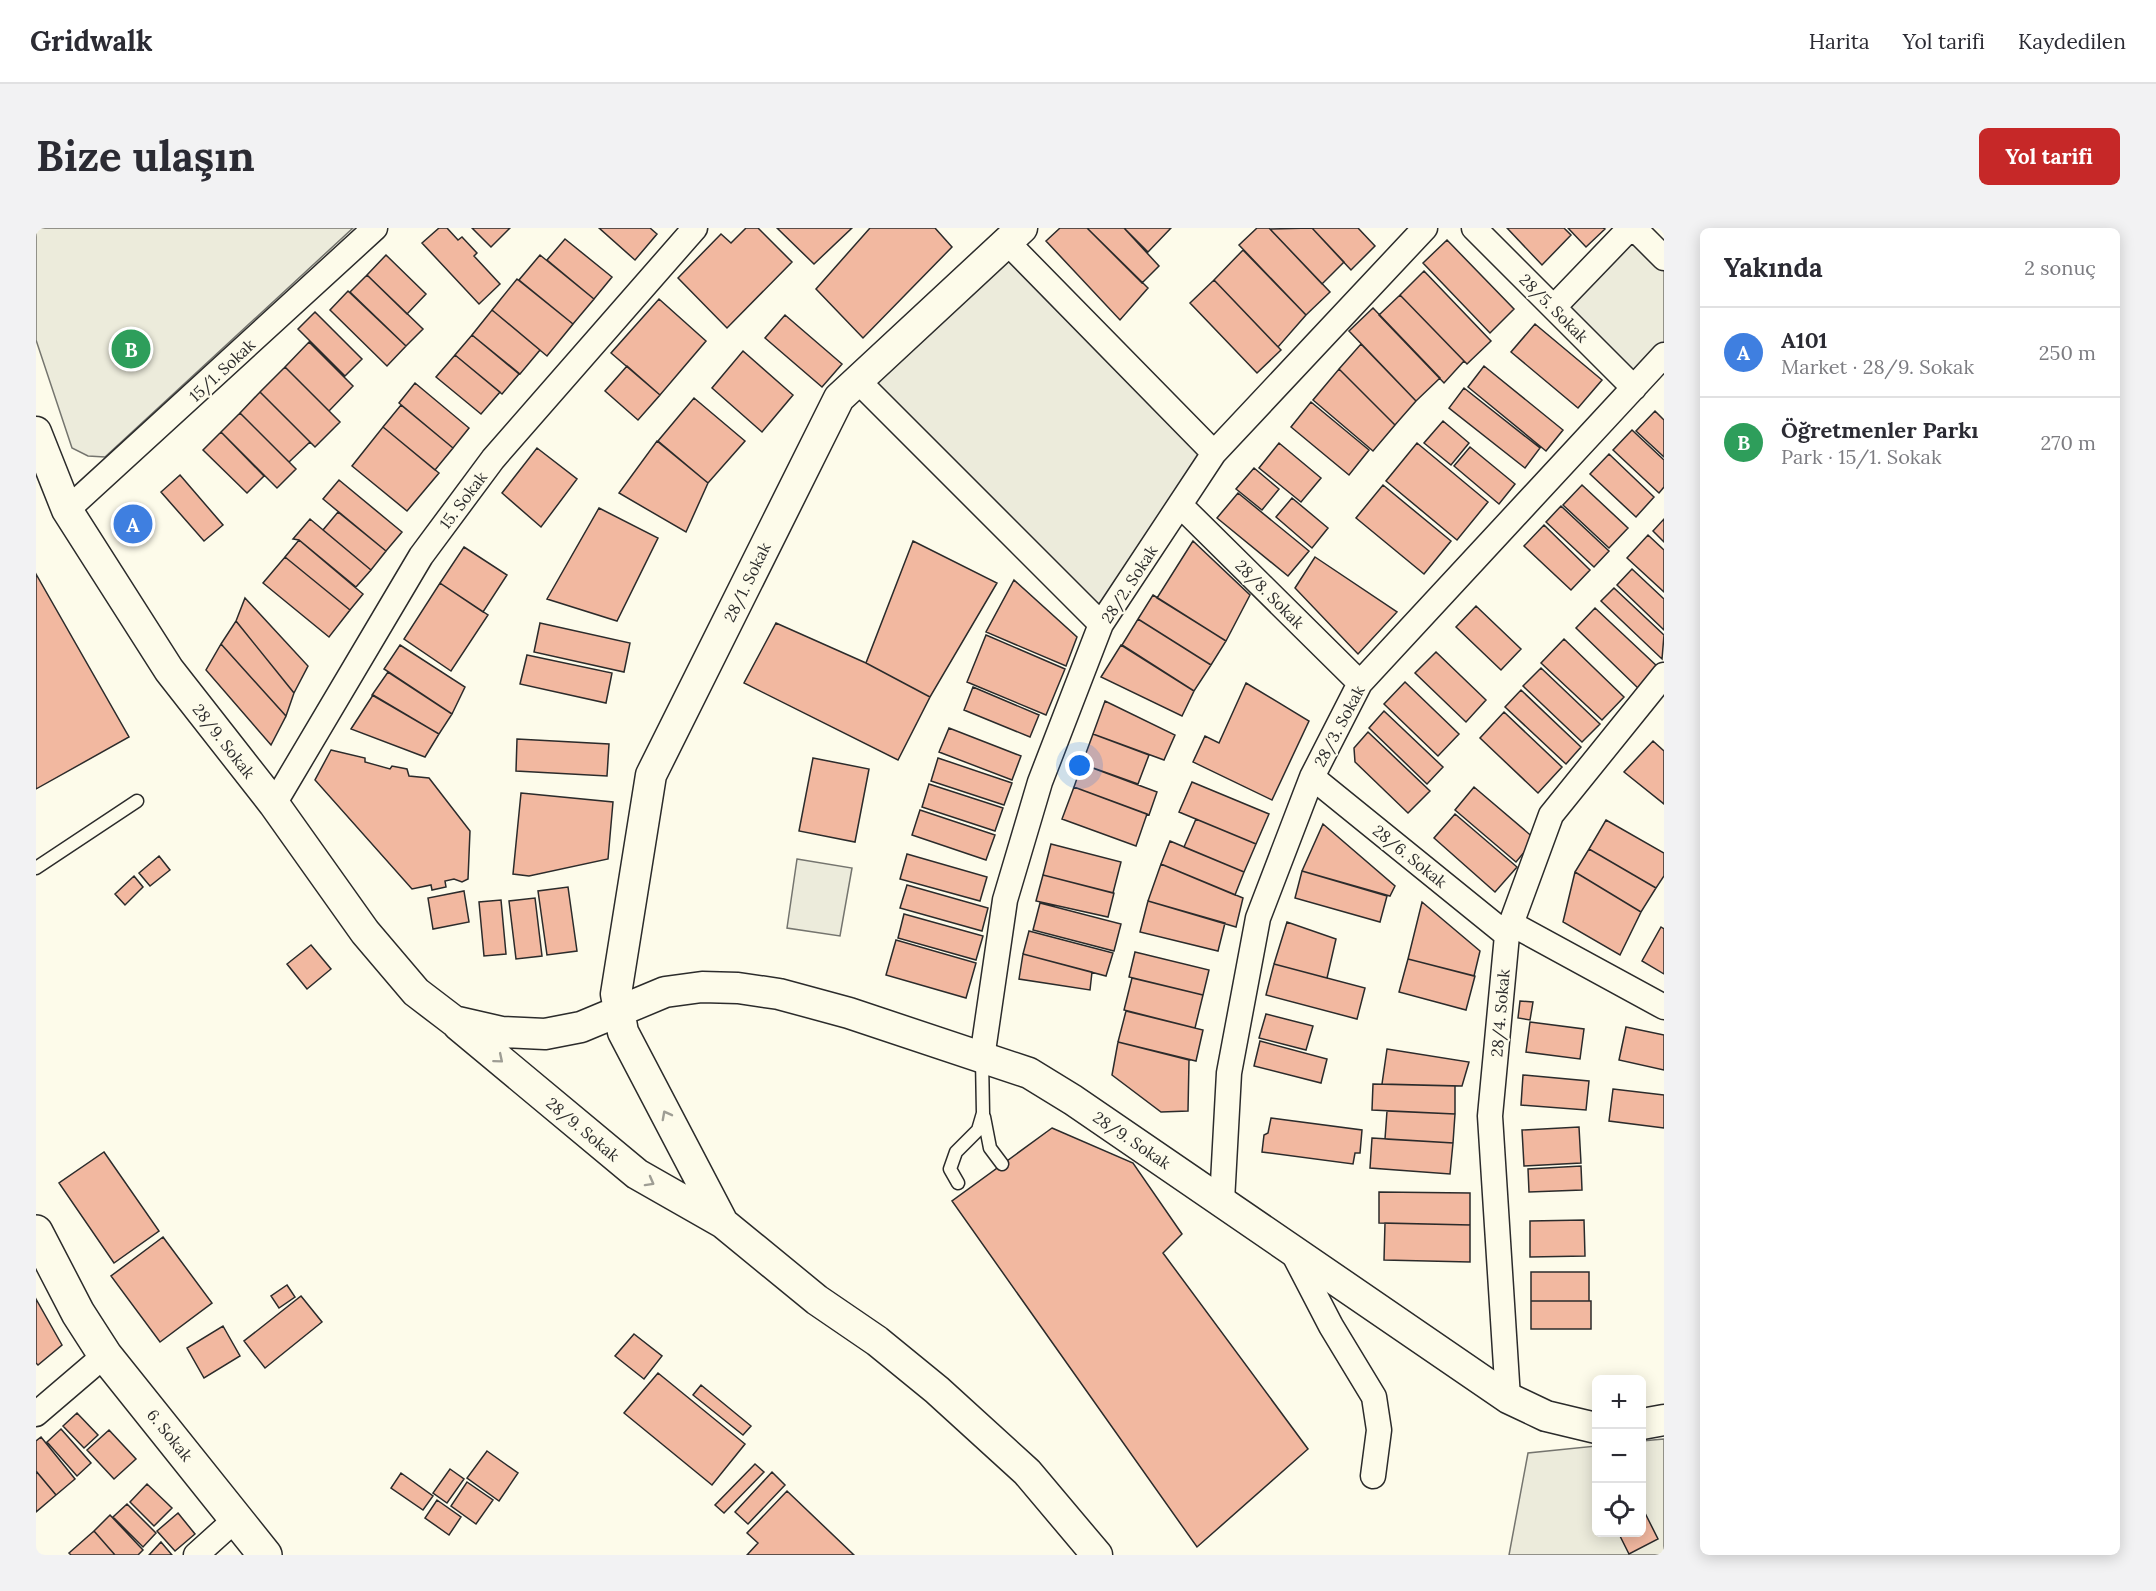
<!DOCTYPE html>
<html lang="tr">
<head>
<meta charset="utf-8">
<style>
	:root { --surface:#fff; --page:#f2f2f3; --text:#2b2b33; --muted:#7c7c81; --line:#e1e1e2; --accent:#c62828 }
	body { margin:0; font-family:Lora,serif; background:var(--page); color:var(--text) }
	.controls { position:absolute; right:18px; bottom:18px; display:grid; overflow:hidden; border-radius:9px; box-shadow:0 3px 15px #0003 }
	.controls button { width:54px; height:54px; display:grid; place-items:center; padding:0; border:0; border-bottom:2px solid var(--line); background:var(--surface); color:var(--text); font:30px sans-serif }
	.you { position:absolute; left:1044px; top:538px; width:21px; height:21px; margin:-15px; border:4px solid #fff; border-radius:50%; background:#1a73e8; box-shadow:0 0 0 9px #1a73e833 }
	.badge { display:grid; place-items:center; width:39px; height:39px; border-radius:50%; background:var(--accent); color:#fff; font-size:20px; font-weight:700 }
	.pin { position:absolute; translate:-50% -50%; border:3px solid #fff; box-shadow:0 2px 6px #0006 }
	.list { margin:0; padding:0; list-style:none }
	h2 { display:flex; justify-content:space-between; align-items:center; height:78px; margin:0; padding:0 24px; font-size:26px }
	h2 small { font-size:20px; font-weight:400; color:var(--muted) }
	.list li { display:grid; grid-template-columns:39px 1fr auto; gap:18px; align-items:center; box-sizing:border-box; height:90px; padding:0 24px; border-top:2px solid var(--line) }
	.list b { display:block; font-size:22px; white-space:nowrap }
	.list p { margin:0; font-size:20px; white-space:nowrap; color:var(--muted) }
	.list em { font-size:20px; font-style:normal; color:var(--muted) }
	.icon { flex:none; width:33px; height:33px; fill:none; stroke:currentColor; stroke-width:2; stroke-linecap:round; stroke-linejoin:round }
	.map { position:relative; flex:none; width:1628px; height:1327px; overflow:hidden; border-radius:9px }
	header { display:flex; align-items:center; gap:36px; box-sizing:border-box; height:84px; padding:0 30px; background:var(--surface); border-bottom:2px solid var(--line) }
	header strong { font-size:28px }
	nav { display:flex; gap:33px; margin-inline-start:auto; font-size:21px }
	.intro { display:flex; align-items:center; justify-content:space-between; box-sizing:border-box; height:144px; padding:0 36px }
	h1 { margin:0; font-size:42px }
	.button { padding:15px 27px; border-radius:9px; background:var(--accent); color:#fff; font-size:21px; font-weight:700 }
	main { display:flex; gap:36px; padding:0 36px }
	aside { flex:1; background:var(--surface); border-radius:9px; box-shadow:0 3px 15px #0003 }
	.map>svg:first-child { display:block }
	.green { fill:#ecebdb; stroke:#74746e; stroke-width:1.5 }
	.building { fill:#f2b8a0; stroke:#2b2b2b; stroke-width:1.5 }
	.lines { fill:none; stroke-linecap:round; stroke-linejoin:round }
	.service-casing { stroke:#2b2b2b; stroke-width:15 }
	.minor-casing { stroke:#2b2b2b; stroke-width:27 }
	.tertiary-casing { stroke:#2b2b2b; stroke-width:33 }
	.secondary-casing { stroke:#2b2b2b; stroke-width:36 }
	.service { stroke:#fdfbea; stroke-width:12 }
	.minor { stroke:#fdfbea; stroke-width:24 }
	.tertiary { stroke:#fdfbea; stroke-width:30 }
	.secondary { stroke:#fdfbea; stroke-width:33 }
	.oneway { stroke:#9e9d94 }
	.labels { text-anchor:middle; stroke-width:4.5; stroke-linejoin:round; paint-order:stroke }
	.street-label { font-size:16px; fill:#2b2b2b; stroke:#fdfbea }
</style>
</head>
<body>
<header>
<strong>Gridwalk</strong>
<nav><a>Harita</a><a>Yol tarifi</a><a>Kaydedilen</a></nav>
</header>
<div class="intro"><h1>Bize ulaşın</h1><a class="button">Yol tarifi</a></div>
<main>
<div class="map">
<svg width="1628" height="1327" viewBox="0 0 1628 1327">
	<rect width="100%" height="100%" fill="#fdfbea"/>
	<path class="green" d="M0,0h317l-248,229 -17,-1 -16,-8 -36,-108z
		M1594,0l34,30v97l-30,33 -80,-81z
		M971,14l207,211 -113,171 -242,-242z
		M761,631l55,9 -12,68 -53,-8z
		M1628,1211v116h-155l19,-102 68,-7v86h46v-91z"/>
	<path class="building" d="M403,0h8l11,12 4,-3 15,16 -3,3 26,28 -21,20 -57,-61z
		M436,0h38l-19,19z
		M563,0h51l7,6 -22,26z
		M710,0h12l34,34 -65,66 -49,-50 43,-44 10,9z
		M741,0h75l-38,36z
		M834,0h65l17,19 -89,91 -47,-49z
		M1024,0h27l61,60 -28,32 -74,-79z
		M1051,0h37l35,38 -17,17z
		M1088,0h47l-23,24z
		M1221,0h12l61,64 -24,23 -67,-70z
		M1276,0h46l17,18 -24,24z
		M1276,0l32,34 -22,22 -52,-55z
		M1471,0h57l7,7 -29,30z
		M1532,0h35l2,1 -19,18z
		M529,11l47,38 -18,22 -47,-39z
		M1411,12l67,69 -24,24 -67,-70z
		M1207,22l63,65 -28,32 -64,-67z
		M350,27l40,39 -19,20 -40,-39z
		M504,27l54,44 -21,25 -54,-44z
		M1388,43l67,70 -24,23 -67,-69z
		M331,47l56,54 -17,17 -56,-54z
		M481,51l56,45 -26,32 -55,-46z
		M1178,52l67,70 -24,23 -67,-70z
		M312,63l58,55 -19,20 -57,-56z
		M1364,67l64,66 -20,22 -65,-68z
		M623,71l47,42 -46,54 -49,-42z
		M1337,80l67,70 -24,23 -67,-70z
		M456,82l48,40 -20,24 -48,-39z
		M279,84l47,47 -17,17 -47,-47z
		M749,87l57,49 -20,23 -57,-49z
		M1499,96l67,56 -24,28 -67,-56z
		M436,107l47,39 -17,20 -47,-39z
		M273,114l44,44 -24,25 -44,-44z
		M1325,116l55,57 -21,24 -56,-56z
		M707,123l50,44 -31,37 -50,-44z
		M419,127l45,37 -19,22 -45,-37z
		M591,138l33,29 -22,25 -33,-29z
		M1448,138l79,64 -17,21 -78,-64z
		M249,139l55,55 -25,25 -55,-55z
		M1303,141l56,56 -22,26 -60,-51z
		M379,155l54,45 -16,20 -54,-45z
		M1428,160l76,60 -15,20 -76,-60z
		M224,164l50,50 -21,20 -49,-49z
		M658,170l51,43 -37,42 -50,-42z
		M1275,174l58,48 -20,25 -58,-48z
		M365,177l52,43 -18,22 -52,-43z
		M1619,183l9,9v37l-28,-26z
		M204,185l56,56 -19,19 -56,-56z
		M1407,193l26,22 -18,22 -27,-22z
		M347,199l56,46 -32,38 -55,-45z
		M1596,202l32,30v27l-5,6 -46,-43z
		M185,204l43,44 -17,17 -44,-43z
		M621,213l51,42 -22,49 -67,-39z
		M1243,215l42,35 -20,24 -42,-34z
		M1381,215l71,59 -31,38 -71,-59z
		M1434,219l45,37 -16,20 -45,-38z
		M501,220l40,31 -36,48 -39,-34z
		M1573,226l45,43 -18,20 -46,-43z
		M1218,240l25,21 -17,21 -26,-21z
		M144,247l43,50 -19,16 -43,-49z
		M303,252l63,52 -16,19 -63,-52z
		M1347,257l68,56 -27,33 -68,-56z
		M1546,257l46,43 -19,20 -46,-43z
		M1202,265l71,58 -21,25 -71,-58z
		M1256,270l36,30 -16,20 -36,-31z
		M1525,278l48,45 -15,16 -48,-45z
		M563,280l59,30 -41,83 -70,-22z
		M302,284l48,39 -15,19 -48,-40z
		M274,291l61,51 -15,17 -57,-47 -6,-1z
		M1628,291v23l-11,-11z
		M1508,297l46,45 -19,20 -47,-44z
		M1612,307l16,15v42l-37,-34z
		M263,312l64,54 -13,16 -65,-53z
		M877,313l84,42 -67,114 -64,-34z
		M1157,313l57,54 -24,46 -69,-43z
		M428,319l43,28 -24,37 -43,-29z
		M249,329l65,53 -21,27 -66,-54z
		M1279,329l82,55 -39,42 -63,-66z
		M1596,341l32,30v31l-47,-45z
		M0,346l93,163 -93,52z
		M978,352l63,57 -11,29 -80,-34z
		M404,355l48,32 -37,56 -47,-32z
		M1578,360l50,47 -2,24 -61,-58z
		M1117,367l73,46 -15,24 -73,-46z
		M209,370l63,68 -14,27 -58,-72z
		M1440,378l45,43 -20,21 -45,-43z
		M1559,380l64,60 -20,21 -63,-61z
		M1102,391l73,46 -17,26 -72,-46z
		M200,393l58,72 -8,23 -65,-72z
		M504,395l90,20 -6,29 -90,-20z
		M740,395l90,40 64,34 -32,63 -154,-77z
		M950,407l79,34 -19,46 -79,-33z
		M1528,411l60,58 -22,23 -61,-57z
		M185,416l65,72 -15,29 -65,-75z
		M364,417l65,42 -13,27 -68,-45z
		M1085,417l73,46 -12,25 -81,-39z
		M1400,424l50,48 -20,22 -51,-49z
		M491,427l85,18 -6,30 -86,-19z
		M1505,440l59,56 -18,18 -59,-56z
		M352,444l64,42 -13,20 -67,-39z
		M1369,454l54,52 -21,22 -54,-52z
		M1210,455l63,38 -37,79 -79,-38 12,-26 14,7z
		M937,459l66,28 -9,22 -66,-27z
		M1485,462l60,57 -15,17 -61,-57z
		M337,467l66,39 -14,23 -74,-28z
		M1069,473l70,34 -11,25 -71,-26z
		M1348,483l59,56 -16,17 -58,-56z
		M1468,484l58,55 -24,26 -58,-55z
		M913,500l72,28 -9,24 -73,-28z
		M1332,504l62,59 -22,22 -53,-51 -1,-14z
		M1057,506l56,21 -11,29 -56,-20z
		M481,511l92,5 -2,32 -91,-5z
		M1617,513l11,10v53l-40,-32z
		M295,522l34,8v4l25,7 2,-3 15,3 2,7 20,2 41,53 -2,48 -6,3 -8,-3 -9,2 1,6 -14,3 -1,-5 -19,4 -97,-109z
		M777,530l56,11 -14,73 -56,-11z
		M902,530l74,25 -8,22 -73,-24z
		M1046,536l75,28 -8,23 -75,-28z
		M1156,554l77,32 -13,30 -77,-32z
		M893,556l74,24 -8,23 -73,-24z
		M1038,559l73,27 -11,32 -74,-27z
		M1438,559l61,52 -19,23 -61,-52z
		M485,565l92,9 -5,57 -79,17 -16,-2z
		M884,582l75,25 -9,25 -74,-25z
		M1419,586l62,53 -22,25 -61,-54z
		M1160,591l60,25 -12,28 -60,-25z
		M1570,592l58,33v23l-8,12 -67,-39z
		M1287,596l72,62 -5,10 -88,-25z
		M1134,613l74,31 -9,23 -74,-31z
		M1015,616l70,18 -8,31 -70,-18z
		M1553,621l67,39 -15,24 -66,-40z
		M871,626l80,23 -7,24 -80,-22z
		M123,628l11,14 -20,16 -11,-13z
		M1125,636l82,34 -7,29 -88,-26z
		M1266,643l85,25 -7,26 -85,-24z
		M1539,644l66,40 -21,43 -57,-33z
		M1007,647l71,18 -6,24 -72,-16z
		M98,648l9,11 -18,18 -10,-11z
		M871,657l81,23 -6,23 -82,-23z
		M532,659l9,64 -30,4 -9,-64z
		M428,663l5,31 -36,7 -5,-31z
		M499,670l7,58 -26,3 -7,-58z
		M465,672l5,54 -22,2 -5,-54z
		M1112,673l77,22 -7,28 -78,-19z
		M1386,674l58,49 -6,25 -66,-17z
		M1004,675l81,21 -7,27 -81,-21z
		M868,686l79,22 -7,24 -78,-22z
		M1251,694l49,17 -9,39 -53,-14z
		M1625,699l3,2v45l-22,-13z
		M993,703l84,22 -7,23 -83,-22z
		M860,712l80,23 -10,35 -80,-23z
		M275,717l20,24 -24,20 -20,-25z
		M1099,724l74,18 -6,25 -74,-18z
		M987,726l69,18 -2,18 -71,-11z
		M1372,731l67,17 -9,34 -67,-18z
		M1238,736l91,24 -8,31 -91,-24z
		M1096,750l71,17 -8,33 -71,-18z
		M1484,773l13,1 -3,18 -12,-2z
		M1090,783l77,19 -7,31 -78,-19z
		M1230,786l47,12 -7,24 -47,-12z
		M1494,794l54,7 -4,30 -54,-7z
		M1590,799l38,8v35l-45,-10z
		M1224,813l67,18 -6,24 -67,-17z
		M1082,814l71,18 -1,51 -27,1 -49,-37z
		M1351,821l82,13 -7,24 -80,-2z
		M1487,847l66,6 -3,29 -65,-5z
		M1337,856l82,2v28l-83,-4z
		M1577,861l51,6v33l-55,-7z
		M1351,883l68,3 -2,29 -68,-4z
		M1235,890l91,12 -2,23h-5l-2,11 -91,-12 2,-17 4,-2z
		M1543,899l2,36 -57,3 -2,-36z
		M1016,900l81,35 49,71 -19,19 145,196 -111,98 -245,-346z
		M1336,910l81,5 -3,31 -80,-6z
		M68,924l55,79 -45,32 -55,-80z
		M1545,938l1,24 -53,2 -1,-23z
		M1343,964l91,1v32l-91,-2z
		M1548,992l1,36 -55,1v-36z
		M1349,995l85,2v37l-86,-2z
		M127,1009l49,66 -52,39 -49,-66z
		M1495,1044h58v29h-58z
		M251,1057l8,12 -16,11 -8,-12z
		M265,1068l21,26 -57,46 -21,-27z
		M0,1071l26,46 -24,20 -2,-2z
		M1495,1073h60v28h-60z
		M187,1098l17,30 -36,22 -17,-30z
		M598,1106l28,22 -18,23 -29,-23z
		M622,1145l87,71 -33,41 -88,-72z
		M665,1157l50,41 -8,9 -50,-40z
		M41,1185l21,22 -14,13 -21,-22z
		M25,1201l30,34 -14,13 -30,-34z
		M73,1202l27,29 -22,20 -27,-29z
		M5,1209l34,42 -19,16 -20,-24v-30z
		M451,1223l31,22 -19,28 -32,-23z
		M719,1236l9,8 -40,41 -9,-8z
		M414,1241l14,10 -17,24 -14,-10z
		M0,1243l20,24 -20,17z
		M736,1244l13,13 -37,39 -13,-12z
		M365,1245l32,23 -10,14 -32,-22z
		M431,1254l26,18 -17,24 -25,-18z
		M111,1256l25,24 -18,18 -24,-24z
		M751,1263l67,64h-107l11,-12 -11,-10z
		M401,1272l24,17 -12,18 -24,-17z
		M91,1276l29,29 -13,14 -30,-30z
		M1607,1281l15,30 -29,15 -11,-22h24z
		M142,1285l17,21 -20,17 -18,-20z
		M74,1287l33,35 -5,5h-23l-21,-24z
		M58,1303l21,24h-44l-2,-2z
		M125,1314l11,13h-23z"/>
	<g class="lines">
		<defs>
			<path id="service" d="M0,640l101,-67
				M948,889l6,31 12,16
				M922,955l-8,-14 6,-17 22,-22 5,-17 -1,-54"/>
			<path id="minor" d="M1438,0l160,160
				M1598,0l30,30
				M971,14l207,211
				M1518,79l76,-79
				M823,154l242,242
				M1144,277l180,178
				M31,282l308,-282
				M1276,549l195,158
				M238,576l147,-248 72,-97 202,-231
				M1476,696l152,83
				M946,830l23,-158 35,-118 61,-158 113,-171 211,-225
				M1186,973l7,-128 29,-155 54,-141 48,-94 304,-328
				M1255,1021l40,77 43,71 5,33 -6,46
				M1472,1170l-18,-282 17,-181 44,-120 113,-140
				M0,1186l69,-59
				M160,1327l41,-37"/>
			<path id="tertiary" d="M0,204l31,78 102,160 105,134 91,128 51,60 38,29 48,11 43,2 36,-7 84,-35 37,-5 36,1 41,6 70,19 180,60 44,27 435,298 38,18 50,12
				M422,797l179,149 86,49 94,77 60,41 60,49 90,82 70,83
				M687,995l-100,-191 -7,-38 35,-219 188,-377 183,-170
				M1606,1196l22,-4"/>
			<path id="secondary" d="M0,1004l42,81 27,42 160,200"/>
		</defs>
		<use href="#service" class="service-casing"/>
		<use href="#minor" class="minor-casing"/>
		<use href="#tertiary" class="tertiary-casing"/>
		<use href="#secondary" class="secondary-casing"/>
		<use href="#service" class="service"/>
		<use href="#minor" class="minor"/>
		<use href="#tertiary" class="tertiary"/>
		<use href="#secondary" class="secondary"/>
	</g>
	<defs><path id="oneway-chevron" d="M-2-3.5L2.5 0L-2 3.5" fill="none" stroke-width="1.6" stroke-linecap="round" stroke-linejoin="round" transform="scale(1.5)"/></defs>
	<g class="oneway">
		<use href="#oneway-chevron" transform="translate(463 831) rotate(40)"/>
		<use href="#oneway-chevron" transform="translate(630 887) rotate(-118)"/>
		<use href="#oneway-chevron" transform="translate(614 954) rotate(29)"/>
	</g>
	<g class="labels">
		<g class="street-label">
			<text transform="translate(1518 80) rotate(45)" y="6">28/5. Sokak</text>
			<text transform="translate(186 142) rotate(-43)" y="6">15/1. Sokak</text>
			<text transform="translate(427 272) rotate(-53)" y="6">15. Sokak</text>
			<text transform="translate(711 354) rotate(-64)" y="6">28/1. Sokak</text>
			<text transform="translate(1093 356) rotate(-57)" y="6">28/2. Sokak</text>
			<text transform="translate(1234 366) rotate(45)" y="6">28/8. Sokak</text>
			<text transform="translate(1303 498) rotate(-62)" y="6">28/3. Sokak</text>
			<text transform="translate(188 513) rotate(52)" y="6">28/9. Sokak</text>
			<text transform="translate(1374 628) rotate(39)" y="6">28/6. Sokak</text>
			<text transform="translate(1464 785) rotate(-85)" y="6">28/4. Sokak</text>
			<text transform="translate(547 901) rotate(40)" y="6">28/9. Sokak</text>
			<text transform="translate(1096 912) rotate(34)" y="6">28/9. Sokak</text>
			<text transform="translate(134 1207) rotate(51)" y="6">6. Sokak</text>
		</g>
	</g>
</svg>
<div class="controls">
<button>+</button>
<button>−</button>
<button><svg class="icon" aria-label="locate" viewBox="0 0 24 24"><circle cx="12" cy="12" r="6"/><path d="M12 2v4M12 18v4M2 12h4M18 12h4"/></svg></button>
</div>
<div class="you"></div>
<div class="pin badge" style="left:97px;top:296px;background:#3f7fe0">A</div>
<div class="pin badge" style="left:95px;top:121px;background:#2e9e5b">B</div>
</div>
<aside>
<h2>Yakında<small>2 sonuç</small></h2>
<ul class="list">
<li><span class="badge" style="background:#3f7fe0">A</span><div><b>A101</b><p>Market · 28/9. Sokak</p></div><em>250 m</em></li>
<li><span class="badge" style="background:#2e9e5b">B</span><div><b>Öğretmenler Parkı</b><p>Park · 15/1. Sokak</p></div><em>270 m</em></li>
</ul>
</aside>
</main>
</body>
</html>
